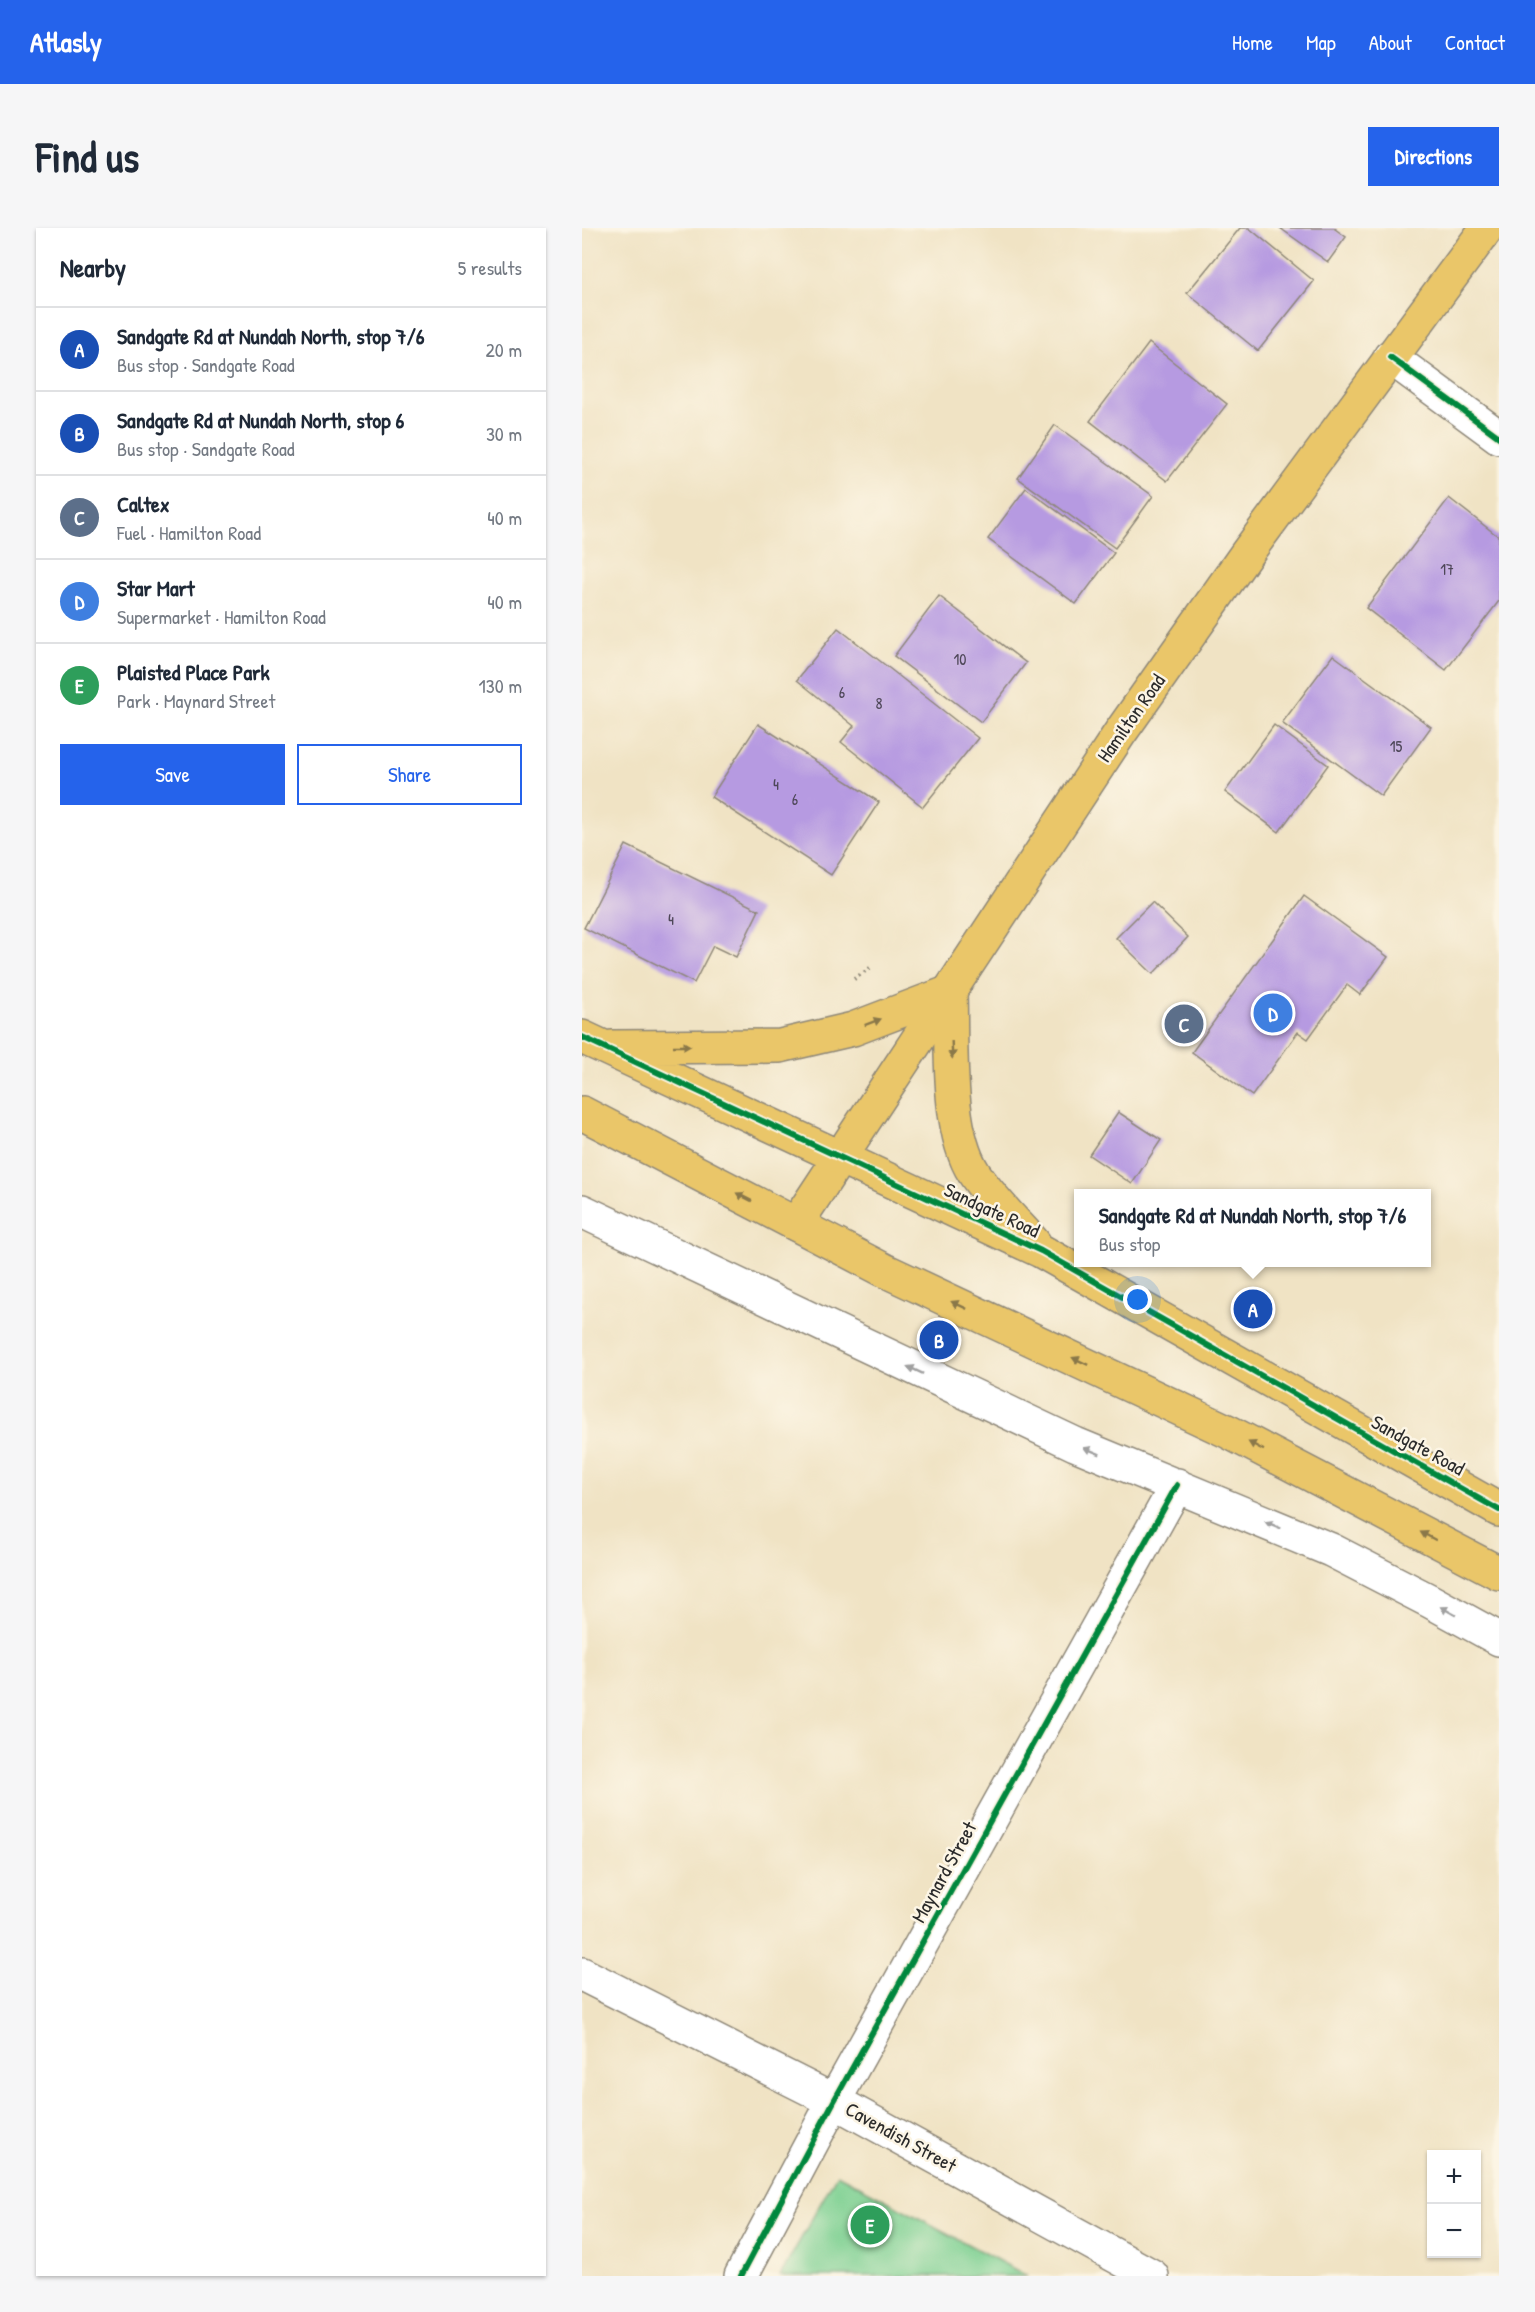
<!DOCTYPE html>
<html lang="en">
<head>
<meta charset="utf-8">
<style>
	:root { --surface:#fff; --page:#f6f6f7; --text:#1f2937; --muted:#747a83; --line:#e0e1e3; --accent:#2563eb }
	body { margin:0; font-family:"Patrick Hand",sans-serif; background:var(--page); color:var(--text) }
	.controls { position:absolute; right:18px; bottom:18px; display:grid; overflow:hidden; border-radius:0px; box-shadow:0 2px 4px #0004 }
	.controls button { width:54px; height:54px; display:grid; place-items:center; padding:0; border:0; border-bottom:2px solid var(--line); background:var(--surface); color:var(--text); font:30px sans-serif }
	.you { position:absolute; left:556px; top:1072px; width:21px; height:21px; margin:-15px; border:4px solid #fff; border-radius:50%; background:#1a73e8; box-shadow:0 0 0 9px #1a73e833 }
	.badge { display:grid; place-items:center; width:39px; height:39px; border-radius:50%; background:var(--accent); color:#fff; font-size:20px; font-weight:700 }
	.pin { position:absolute; translate:-50% -50%; border:3px solid #fff; box-shadow:0 2px 6px #0006 }
	.popup { position:absolute; left:492px; top:961px; width:357px; height:78px; box-sizing:border-box; display:grid; place-content:center; border-radius:0px; background:var(--surface); filter:drop-shadow(0 2px 4px #0005); font-size:20px; white-space:nowrap; color:var(--muted) }
	.popup b { font-size:22px; color:var(--text) }
	.popup::after { content:''; position:absolute; left:50%; top:100%; margin-left:-12px; border:12px solid transparent; border-top-color:var(--surface) }
	.list { margin:0; padding:0; list-style:none }
	h2 { display:flex; justify-content:space-between; align-items:center; height:78px; margin:0; padding:0 24px; font-size:26px }
	h2 small { font-size:20px; font-weight:400; color:var(--muted) }
	.list li { display:grid; grid-template-columns:39px 1fr auto; gap:18px; align-items:center; box-sizing:border-box; height:84px; padding:0 24px; border-top:2px solid var(--line) }
	.list b { display:block; font-size:22px; white-space:nowrap }
	.list p { margin:0; font-size:20px; white-space:nowrap; color:var(--muted) }
	.list em { font-size:20px; font-style:normal; color:var(--muted) }
	.actions { display:flex; gap:12px; padding:18px 24px }
	.actions a { flex:1; padding:14px 0; border:2px solid var(--accent); border-radius:0px; text-align:center; font-size:21px; color:var(--accent) }
	.actions .main { background:var(--accent); color:#fff }
	.map { position:relative; flex:none; width:917px; height:2048px; overflow:hidden; border-radius:0px }
	header { display:flex; align-items:center; gap:36px; box-sizing:border-box; height:84px; padding:0 30px; background:var(--accent); color:#fff }
	header strong { font-size:28px }
	nav { display:flex; gap:33px; margin-inline-start:auto; font-size:21px }
	.intro { display:flex; align-items:center; justify-content:space-between; box-sizing:border-box; height:144px; padding:0 36px }
	h1 { margin:0; font-size:42px }
	.button { padding:15px 27px; border-radius:0px; background:var(--accent); color:#fff; font-size:21px; font-weight:700 }
	main { display:flex; gap:36px; padding:0 36px }
	aside { flex:1; background:var(--surface); border-radius:0px; box-shadow:0 2px 4px #0004 }
	.map>svg:first-child { display:block }
	.green { fill:#7dd092; stroke:#547e5e; stroke-width:1.5 }
	.building { fill:#b69ae1 }
	.lines { fill:none; stroke-linecap:round; stroke-linejoin:round }
	.minor-casing { stroke:#8e8778; stroke-width:36 }
	.major-casing { stroke:#8e8778; stroke-width:36 }
	.highway-casing { stroke:#8e8778; stroke-width:36 }
	.path { stroke:#8e8778; stroke-width:4; stroke-dasharray:1.5 4.5; stroke-linecap:butt }
	.minor { stroke:#fff; stroke-width:33 }
	.major { stroke:#eac669; stroke-width:33 }
	.highway { stroke:#eac669; stroke-width:33 }
	.cycleway-casing { stroke:#fcf5e5; stroke-width:10 }
	.cycleway { stroke:#00873e; stroke-width:6 }
	.oneway { fill:#8a784a }
	.oneway2 { fill:#a0a0a0 }
	.labels { text-anchor:middle; stroke-width:5; stroke-linejoin:round; paint-order:stroke }
	.number-label { font-size:16px; fill:#4e4758 }
	.street-label { font-size:20px; fill:#2b2b2b; stroke:#fcf5e5 }
</style>
</head>
<body>
<header>
<strong>Atlasly</strong>
<nav><a>Home</a><a>Map</a><a>About</a><a>Contact</a></nav>
</header>
<div class="intro"><h1>Find us</h1><a class="button">Directions</a></div>
<main>
<aside>
<h2>Nearby<small>5 results</small></h2>
<ul class="list">
<li><span class="badge" style="background:#1a4fb4">A</span><div><b>Sandgate Rd at Nundah North, stop 7/6</b><p>Bus stop · Sandgate Road</p></div><em>20 m</em></li>
<li><span class="badge" style="background:#1a4fb4">B</span><div><b>Sandgate Rd at Nundah North, stop 6</b><p>Bus stop · Sandgate Road</p></div><em>30 m</em></li>
<li><span class="badge" style="background:#5c6f8a">C</span><div><b>Caltex</b><p>Fuel · Hamilton Road</p></div><em>40 m</em></li>
<li><span class="badge" style="background:#3f7fe0">D</span><div><b>Star Mart</b><p>Supermarket · Hamilton Road</p></div><em>40 m</em></li>
<li><span class="badge" style="background:#2e9e5b">E</span><div><b>Plaisted Place Park</b><p>Park · Maynard Street</p></div><em>130 m</em></li>
</ul>
<div class="actions"><a class="main">Save</a><a>Share</a></div>
</aside>
<div class="map">
<svg width="917" height="2048" viewBox="0 0 917 2048">
	<rect width="100%" height="100%" fill="#fcf5e5"/>
	<filter id="ink" filterUnits="userSpaceOnUse"><feTurbulence type="fractalNoise" baseFrequency=".0167" numOctaves="2"/><feDisplacementMap in="SourceGraphic" scale="12" xChannelSelector="R" yChannelSelector="G"/><feConvolveMatrix kernelMatrix="1 2 1 2 8 2 1 2 1" color-interpolation-filters="sRGB"/></filter>
	<filter id="wash" filterUnits="userSpaceOnUse"><feTurbulence type="fractalNoise" baseFrequency=".008" numOctaves="4" result="noise"/><feDisplacementMap in="SourceGraphic" scale="24" xChannelSelector="R" yChannelSelector="G"/><feGaussianBlur stdDeviation="1.35" result="paint"/><feColorMatrix in="noise" values="0 0 0 0 0 0 0 0 0 0 0 0 0 0 0 0 0 1.4 0 .05"/><feComposite in="paint" operator="in"/></filter>
	<g filter="url(#wash)">
		<rect width="100%" height="100%" fill="#f0e3c4"/>
		<path class="green" d="M255,1946l190,102h-247z"/>
		<g id="blocks">
			<path class="building" d="M658,0h9l65,53 -56,70 -71,-58z
				M698,0h56l-1,1 11,8 -18,25z
				M567,115l78,61 -60,77 -77,-60z
				M473,197l98,71 -38,52 -97,-70z
				M444,260l88,65 -38,51 -88,-65z
				M867,270l50,39v64l-53,69 -80,-62z
				M357,368l87,67 -45,59 -87,-66z
				M256,400l140,110 -55,69 -82,-65 13,-16 -57,-46z
				M751,427l98,72 -50,69 -99,-73z
				M176,496l121,78 -48,73 -120,-78z
				M692,497l54,40 -49,67 -54,-40z
				M44,617l133,65 -23,47 -23,-11 -19,37 -110,-55z
				M722,668l84,61 -28,38 -13,-10 -39,54 -10,-7 -46,64 -60,-44z
				M570,674l36,35 -35,37 -37,-36z
				M536,884l43,28 -29,44 -43,-29z"/>
		</g>
	</g>
	<g filter="url(#ink)">
		<use href="#blocks" fill-opacity="0" stroke="#8e8778" stroke-width="1.5"/>
		<g class="lines">
			<defs>
				<path id="minor" d="M808,129l109,80
					M0,983l493,233 256,106 99,51 69,38
					M0,1746l252,127 318,175
					M159,2048l93,-175 343,-616"/>
				<path id="major" d="M214,996l324,-491 127,-180 240,-325"/>
				<path id="highway" d="M0,809l459,214 458,259
					M30,819l168,-1 73,-17 97,-37c2,51 -4,138 24,181 15,23 41,49 60,70
					M0,885l302,157 345,162 270,141"/>
			</defs>
			<use href="#minor" class="minor-casing"/>
			<use href="#major" class="major-casing"/>
			<use href="#highway" class="highway-casing"/>
			<path class="path" d="M272,751l19,-13"/>
			<use href="#minor" class="minor"/>
			<use href="#major" class="major"/>
			<use href="#highway" class="highway"/>
			<defs>
				<path id="cycleway" d="M808,129l109,80
					M0,809l459,214 458,259
					M159,2048l93,-175 343,-616"/>
			</defs>
			<use href="#cycleway" class="cycleway-casing"/>
			<use href="#cycleway" class="cycleway"/>
		</g>
		<defs><path id="oneway-solid" d="M-6-.8H1V-3.2L6.5 0L1 3.2V.8H-6Z" transform="scale(1.5)"/></defs>
		<g class="oneway">
			<use href="#oneway-solid" transform="translate(291 794) rotate(-21)"/>
			<use href="#oneway-solid" transform="translate(100 818)"/>
			<use href="#oneway-solid" transform="translate(370 822) rotate(88)"/>
			<use href="#oneway-solid" transform="translate(162 969) rotate(-153)"/>
			<use href="#oneway-solid" transform="translate(377 1077) rotate(-155)"/>
			<use href="#oneway-solid" transform="translate(498 1133) rotate(-155)"/>
			<use href="#oneway-solid" transform="translate(674 1218) rotate(-152)"/>
			<use href="#oneway-solid" transform="translate(846 1308) rotate(-152)"/>
		</g>
		<g class="oneway2">
			<use href="#oneway-solid" transform="translate(333 1142) rotate(-155)"/>
			<use href="#oneway-solid" transform="translate(510 1223) rotate(-158)"/>
			<use href="#oneway-solid" transform="translate(691 1297) rotate(-157)"/>
			<use href="#oneway-solid" transform="translate(866 1383) rotate(-151)"/>
		</g>
	</g>
	<g class="labels">
		<g class="number-label">
			<text x="865" y="347">17</text>
			<text x="378" y="437">10</text>
			<text x="260" y="470">6</text>
			<text x="297" y="481">8</text>
			<text x="814" y="524">15</text>
			<text x="194" y="562">4</text>
			<text x="213" y="577">6</text>
			<text x="89" y="697">4</text>
		</g>
		<g class="street-label">
			<text transform="translate(549 490) rotate(-55)" y="7">Hamilton Road</text>
			<text transform="translate(410 982) rotate(25)" y="7">Sandgate Road</text>
			<text transform="translate(836 1217) rotate(29)" y="7">Sandgate Road</text>
			<text transform="translate(362 1644) rotate(-61)" y="7">Maynard Street</text>
			<text transform="translate(319 1909) rotate(29)" y="7">Cavendish Street</text>
		</g>
	</g>
</svg>
<div class="controls">
<button>+</button>
<button>−</button>
</div>
<div class="you"></div>
<div class="pin badge" style="left:671px;top:1081px;background:#1a4fb4">A</div>
<div class="popup"><b>Sandgate Rd at Nundah North, stop 7/6</b>Bus stop</div>
<div class="pin badge" style="left:357px;top:1112px;background:#1a4fb4">B</div>
<div class="pin badge" style="left:602px;top:796px;background:#5c6f8a">C</div>
<div class="pin badge" style="left:691px;top:785px;background:#3f7fe0">D</div>
<div class="pin badge" style="left:288px;top:1997px;background:#2e9e5b">E</div>
</div>
</main>
</body>
</html>
